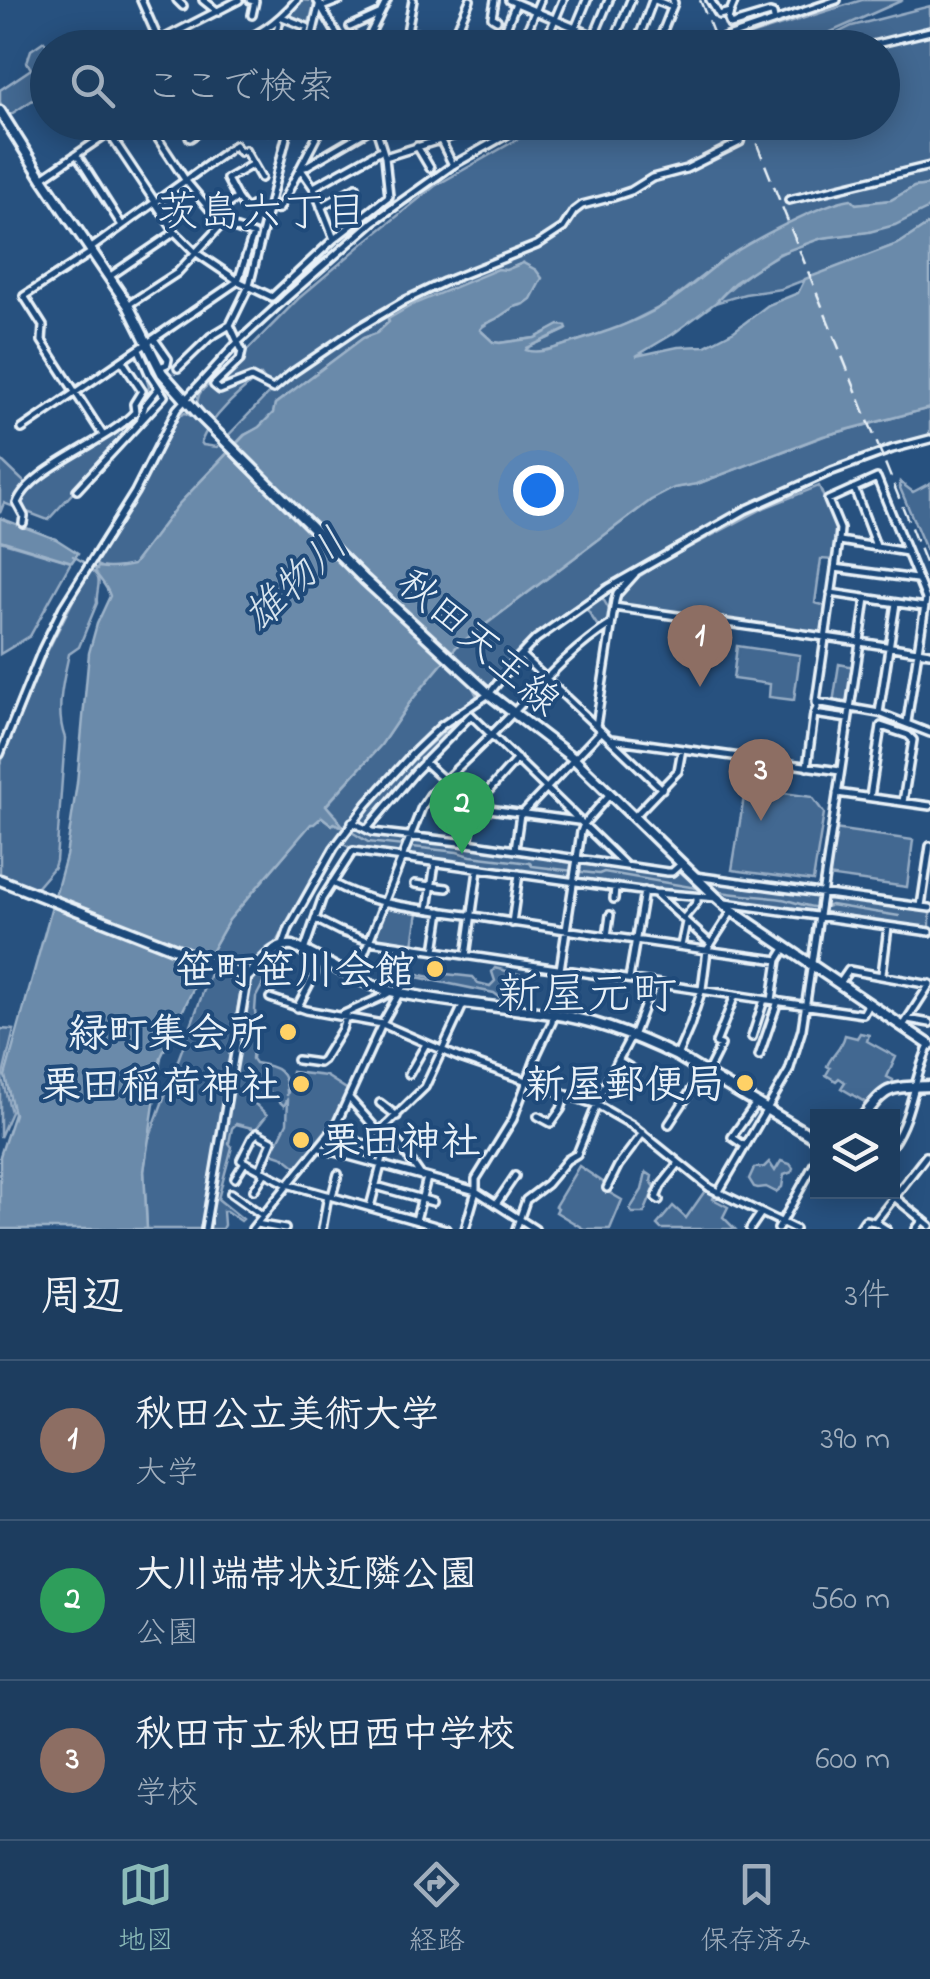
<!DOCTYPE html>
<html lang="ja">
<head>
<meta charset="utf-8">
<style>
	:root { --surface:#1d3d5f; --page:#2a4868; --text:#f1f3f6; --muted:#a0aebd; --line:#3b5674; --accent:#8bbbb9 }
	body { margin:0; font-family:"Indie Flower","Klee One",sans-serif; background:var(--page); color:var(--text) }
	.controls { position:absolute; right:30px; bottom:30px; display:grid; overflow:hidden; border-radius:0px; box-shadow:0 5px 25px #0003 }
	.controls button { width:90px; height:90px; display:grid; place-items:center; padding:0; border:0; border-bottom:2px solid var(--line); background:var(--surface); color:var(--text); font:50px sans-serif }
	.you { position:absolute; left:538px; top:490px; width:35px; height:35px; margin:-25px; border:8px solid #fff; border-radius:50%; background:#1a73e8; box-shadow:0 0 0 15px #1a73e833 }
	.badge { display:grid; place-items:center; width:65px; height:65px; border-radius:50%; background:var(--accent); color:#fff; font-size:32px; font-weight:700 }
	.pin { position:absolute; translate:-50% -82px; filter:drop-shadow(0 2px 5px #0008) }
	.pin::after { content:''; position:absolute; top:52px; width:35px; height:30px; background:inherit; clip-path:polygon(0 0,100% 0,50% 100%) }
	.list { margin:0; padding:0; list-style:none }
	h2 { display:flex; justify-content:space-between; align-items:center; height:130px; margin:0; padding:0 40px; font-size:42px }
	h2 small { font-size:32px; font-weight:400; color:var(--muted) }
	.list li { display:grid; grid-template-columns:65px 1fr auto; gap:30px; align-items:center; box-sizing:border-box; height:160px; padding:0 40px; border-top:2px solid var(--line) }
	.list b { display:block; font-size:38px; white-space:nowrap }
	.list p { margin:0; font-size:32px; white-space:nowrap; color:var(--muted) }
	.list em { font-size:32px; font-style:normal; color:var(--muted) }
	.icon { flex:none; width:55px; height:55px; fill:none; stroke:currentColor; stroke-width:2; stroke-linecap:round; stroke-linejoin:round }
	.map { position:relative; flex:none; width:930px; height:1229px; overflow:hidden }
	.search { position:absolute; background:var(--surface); box-shadow:0 5px 25px #0003; left:30px; right:30px; top:30px; height:110px; display:flex; align-items:center; gap:25px; box-sizing:border-box; padding:0 35px; border-radius:55px; color:var(--muted); font-size:38px }
	.sheet { height:610px; background:var(--surface) }
	nav { display:flex; justify-content:space-around; align-items:center; box-sizing:border-box; height:140px; border-top:2px solid var(--line); background:var(--surface); font-size:28px; color:var(--muted) }
	nav a { display:grid; justify-items:center; gap:5px }
	nav .on { color:var(--accent) }
	.map>svg:first-child { display:block }
	.green { fill:#436891; stroke:#96acc4; stroke-width:2.5; fill-rule:evenodd }
	.water { fill:#6b8aaa; stroke:#9db3c9; stroke-width:2.5 }
	.lines { fill:none; stroke-linecap:round; stroke-linejoin:round }
	.stream { stroke:#9db3c9; stroke-width:2.5 }
	.minor-tunnel { stroke:#446991; stroke-width:5; stroke-dasharray:5 2.5; stroke-linecap:butt }
	.minor-casing { stroke:#e8f1f8; stroke-width:12 }
	.major-casing { stroke:#e8f1f8; stroke-width:15 }
	.minor { stroke:#1f4a7a; stroke-width:5 }
	.major { stroke:#1f4a7a; stroke-width:8 }
	.rail { stroke:#e8f1f8; stroke-width:2.5; stroke-dasharray:15 8; stroke-linecap:butt }
	.poi-dot { fill:#ffd166; stroke:#1f4a7a; stroke-width:4 }
	.labels { text-anchor:middle; stroke-width:8; stroke-linejoin:round; paint-order:stroke }
	.street-label { font-size:40px; fill:#e8f1f8; stroke:#1f4a7a }
	.poi-label { font-size:40px; font-weight:bold; fill:#e8f1f8; stroke:#1f4a7a; text-anchor:end }
	.neighbourhood-label { font-size:42px; fill:#e8f1f8; stroke:#1f4a7a }
	.water-label { font-size:42px; font-style:italic; fill:#d5e2ec; stroke:#1f4a7a }
	.quarter-label { font-size:45px; fill:#e8f1f8; stroke:#1f4a7a }
</style>
</head>
<body>
<div class="map">
<svg width="930" height="1229" viewBox="0 0 930 1229">
	<rect width="100%" height="100%" fill="#27517f"/>
	<filter id="ink" filterUnits="userSpaceOnUse"><feTurbulence type="fractalNoise" baseFrequency=".01" numOctaves="2"/><feDisplacementMap in="SourceGraphic" scale="20" xChannelSelector="R" yChannelSelector="G"/><feConvolveMatrix kernelMatrix="1 2 1 2 8 2 1 2 1" color-interpolation-filters="sRGB"/></filter>
	<g filter="url(#ink)">
		<path class="green" d="M299,0l16,1 -6,22 -21,-5 -1,-2z
			M862,0h41l-106,47h-85z
			M930,6v23l-75,18 -48,1 45,-22z
			M930,35v150l-16,2 -23,13 -35,4 -128,52 -62,48 -50,25 -64,20 -18,4 -8,-2v-3l40,-18v-4h-7l-24,12 -35,5 -7,-1 -14,-13 35,-22 10,-3 -1,-41 -134,58 -12,12 -14,5 -88,66 -1,9 -15,15 -15,7 -66,70 -45,60c-15,4 -27,7 -40,-2l53,-84 33,-63 6,-3 6,3c9,-12 4,-9 8,-21 1,-4 8,-9 11,-12l3,2 85,-86 67,-57 70,-56 111,-63 336,-1v-74l-9,-1zM261,375l11,15 -55,57 -14,-2 -2,-3c11,-27 38,-49 60,-67z
			M44,41l2,3 4,-2 3,5 -5,1 -1,29 -7,7 5,8 -37,24 -8,-14v-12l31,-21 -4,-7 4,-12z
			M930,206v17l-30,20 -119,46 -36,5 -30,9c30,-31 62,-52 104,-64 15,-4 31,-4 47,-7 23,-4 43,-15 64,-26z
			M141,361l20,35 -113,124 -44,-17 -4,10v-54l26,25 93,-55 15,-12 15,-30z
			M930,408v30c-98,23 -188,68 -275,118 -45,26 -103,61 -139,97 -9,9 -16,21 -24,31l-7,1 -6,-5 -6,8 4,8 -2,3 -14,9 -48,42 -49,53 -32,43 -56,98 -29,29 -39,-16 21,-37 82,-96 10,-7 11,7 2,-1 7,3 -4,-9 -11,-11 55,-61 29,-43 47,-56 194,-146 23,-12 23,-4 127,-48z
			M900,482l13,10 17,-9v76l-30,-71z
			M819,486l19,46 -4,28 -13,-1 -6,44 12,3 -5,28 -204,-28 2,-10 14,-16 26,-17 106,-56z
			M0,541l71,21 -41,74 -30,18z
			M89,569c17,10 6,19 8,34l-18,44 -10,7c-6,27 -14,58 -4,84l-9,123 -2,6 -18,21 -36,-13v-110l45,-109z
			M602,597l8,14 -1,7 -10,10 -13,-20z
			M737,646l63,9 -6,45 -25,-3 1,-13 -37,-5z
			M839,664l15,3 -6,38 -15,-2z
			M467,715l-57,59 -44,52 -9,-4c33,-39 67,-78 110,-107z
			M758,763l27,5 -3,15 -26,-4z
			M748,788l64,9 12,16 -11,68 -81,-11 13,-79z
			M356,826l17,8 203,26 89,15 11,-7 31,28 -135,-16 -219,-31 -10,-5z
			M834,829l79,11 -6,47 -80,-11z
			M707,882l111,13 -3,20 -89,-14z
			M825,897l105,14v20l-108,-16z
			M385,906l33,6 -5,33 -41,-6z
			M279,953l-23,44 -1,14 2,14 -3,9 -2,25 3,4c22,3 33,8 32,33l5,-24 34,4 25,16 -14,29 -39,47 -14,-11 -12,-4 15,-30 1,-25 -4,8 -17,-17 -6,2 -8,11 14,13 -11,14 -20,-5 -4,4 -3,15 3,4 -14,52 25,20 -2,2 -15,-10h-3l1,14 -2,4h-13l42,-247 15,-19z
			M399,964l13,9 19,4 15,-3 27,3 5,6 12,3 5,-5 -3,-9 3,-4 31,8v3l-4,17 -9,-3 -3,8 -4,1 -12,-9 -92,-19 -4,-4z
			M211,971l31,11 -41,247h-54l-3,-58 4,-30z
			M0,1029l14,1 -12,49 9,33 -11,25z
			M860,1033l9,2 -2,6 29,16 -9,20 6,3 -2,7 -9,3 -12,15 -29,-17 4,-6 -6,-4 -3,3 -10,-6 4,-7 -3,-2c5,-12 15,-17 18,-31l12,3z
			M781,1161l9,3 3,4 -1,4 -8,3 -2,12 -6,5 -10,-5 -8,1 -4,-1 -5,-8 5,-11 10,-1 5,-5 6,9z
			M579,1166l27,18 -1,6 17,10 -12,29h-26l-28,-17 2,-4 -3,-2z
			M646,1172l6,4 -1,5 4,6 -11,26h-12l-2,-4 12,-19z
			M707,1188l8,5 -2,6 15,8 -5,10 12,12h-74l-4,-4 16,-19 13,12z"/>
		<path class="water" d="M930,185v21l-3,3 -32,16 -26,7 -47,6 -44,16 -44,29 -19,20 -42,31 -37,22 42,-9 27,-1 29,-15 34,-26 30,-12 7,-14 95,-36 30,-20v185l-107,28 -126,48 -23,4 -23,12 -194,146 -47,56 -29,43 -55,60 18,22 -10,-4 -2,2 -10,-8 -8,7h-3l-82,96 -21,37 -47,100 -17,114 3,58h-147v-73l14,-42 -9,-38 61,-220 11,-73 12,-130 8,-29 13,-28c-3,-10 -10,-16 -15,-24l3,-5c12,2 22,1 35,-2l45,-60 67,-70 14,-8 14,-14 2,-9 88,-66 14,-5 12,-11 -1,-3 26,-15 84,-35 8,1 17,-7 13,7 6,8 -11,21 -7,5 -10,3 -18,12 -13,6 -3,5 13,12 7,1 35,-5 24,-13 7,1 1,3 -40,19 -1,2c14,5 31,-3 45,-7 32,-10 64,-20 93,-38 22,-13 41,-32 62,-47 25,-17 96,-55 125,-59l5,5 35,-4 23,-13z
			M0,518l56,21 22,14 -6,9 -72,-22z"/>
		<g class="lines">
			<path class="stream" d="M73,556l24,14
				M350,831l18,11 89,10 14,4 59,7 2,3 67,8 5,-2 98,17
				M715,891c22,4 45,5 67,8 16,3 33,13 49,6l68,11"/>
			<path class="minor-tunnel" d="M157,390l21,-22"/>
			<defs>
				<path id="minor" d="M141,0l21,48
					M177,0l6,6
					M203,0l15,12
					M250,0l5,1 -3,14
					M317,0l24,41 1,7
					M495,0l-3,17 5,3
					M509,0l114,48
					M655,0l17,7
					M710,0l9,15 11,-3 5,-12
					M322,7l18,-7
					M730,12l-2,8 2,5 40,-12 3,1 1,5
					M282,17l25,10 -5,21
					M350,27l29,-13
					M407,32l28,5
					M482,32l19,8
					M453,39l20,9
					M159,41l80,-41
					M228,48c31,-14 46,-22 69,-48
					M273,48l6,-25
					M309,48l11,-46
					M363,48l24,-48
					M404,48l9,-48
					M449,48l21,-48
					M498,48l18,-45
					M520,48l20,-48
					M543,48l20,-48
					M567,48l20,-48
					M589,48l20,-48
					M611,48l20,-48
					M635,48l18,-48
					M656,48l18,-45 -1,-3
					M669,48l20,-8
					M695,48l142,-48
					M860,48l70,-17
					M147,122l39,59 36,43 32,11
					M182,122l8,16 24,-16
					M261,122l7,8 10,-6 -2,-2
					M435,122l6,19 12,24
					M109,133l66,99 20,20 43,29 34,16 62,-58 55,-43 -4,-39 -11,-35
					M417,146l13,22
					M77,155l44,69
					M385,157l77,-24 10,-5 -3,-6
					M253,164l8,14
					M42,178l82,-56
					M314,187l67,-37
					M237,198l9,12 6,-4
					M789,200l141,-34
					M321,207l35,-20
					M268,210l11,-1 45,-87
					M334,239l-20,-51 -14,-20 5,-1 70,-41
					M90,249l145,-104 5,7 5,-2 8,14 -26,15 10,19 -23,16
					M92,252l-68,44 19,30 -1,15 61,94
					M109,277l66,-45
					M128,305l49,-32 45,-49
					M154,339l14,20 -1,5 -7,3
					M178,368l32,-31 20,-12
					M214,385l6,5 31,-12 22,11 19,-16 66,-45 46,-27 40,-19 93,-37 26,-17 11,-17 8,-6 31,-8 18,-6 21,-13 34,-9 54,-27 1,-5 -5,-15
					M214,385l26,-25 2,-9 -12,-26 19,-39 41,-164
					M140,421l5,-16 12,-15
					M22,429l216,-148 15,-46
					M854,488l22,58
					M77,490l87,-94 -15,-23 -10,-23
					M23,523l1,-7 -7,-13c13,-35 91,-61 118,-91l-1,-8 8,-13 -20,-30
					M840,541l67,11
					M835,568l81,11
					M635,574l-18,20 -2,7 -19,125 66,63
					M831,593l93,14
					M866,598l-6,44 70,11
					M614,607l246,35 -58,387 -13,42 -71,122
					M521,655l74,70
					M816,702l63,11 51,20
					M879,713l17,-110
					M814,714l34,5
					M611,739l229,32
					M0,754l42,-104 21,-43 72,-115 42,-83 61,-67 47,-43 88,-77 80,-57 76,-43
					M424,762l50,45 104,14
					M807,767l7,-53 3,-6 -1,-6 23,-161 1,-12 -12,-29 49,-22 49,121 -19,123
					M837,793l93,13
					M870,797l11,-71 27,9 5,5 -10,62
					M521,815l80,-84
					M634,817l44,-46 4,-22
					M352,822l20,10 96,11 199,29h5l9,-8
					M367,829l48,-57 56,-57 154,150
					M468,843l6,-36 43,-48
					M515,849l5,-35
					M695,876l235,32
					M332,883c43,24 93,25 141,33 101,16 203,30 305,44l8,-13
					M415,884l32,4
					M657,895l54,49
					M614,899l1,-12
					M725,903l205,29
					M921,906l9,-60
					M428,909l7,-46
					M315,919l24,12 30,10 494,73 6,-11
					M683,919l14,-17v-4
					M512,923l7,-49
					M607,936l3,-21
					M283,945l6,-17 45,-80 33,-44 45,-50 29,-28 48,-32 26,-33 21,-22 72,-51 137,-78 87,-39 60,-22 38,-10
					M681,946l5,-24
					M304,951l18,-52 31,-48 302,42 62,5
					M435,951l6,-40
					M466,956l12,-86
					M882,974l6,-47
					M354,979l68,-172 8,-12c26,-26 53,-51 78,-77 33,-34 63,-69 103,-94
					M629,979l15,-88
					M840,983l9,-13 81,15
					M270,998l36,12 76,14 78,34 137,47 35,20 78,63 85,41
					M772,1000l6,-40
					M297,1008l24,-46
					M342,1015l40,-18 10,-6
					M908,1019l22,4
					M903,1026l27,-42
					M633,1036l20,-53
					M752,1037l12,-37
					M677,1056l13,-30 12,-37 5,-39 25,-39
					M759,1056l19,-55
					M297,1060l22,3 4,-3 19,-31 4,-13
					M618,1060l19,12 -6,11
					M707,1073l14,-28 -5,-2 19,-48
					M409,1074l17,-30
					M349,1098l30,34
					M380,1103l17,13
					M538,1116l13,7 10,-14 5,-15
					M669,1124l35,-53
					M892,1145c21,-30 21,-67 37,-99
					M745,1146l-13,-9 24,-34
					M320,1148l156,43 59,38
					M332,1152l6,-16 47,14 -15,57
					M260,1170l12,-29 -15,-8 -5,5 -11,22c15,8 31,16 46,24l159,45
					M422,1177l-25,-36 -18,-9 46,-45 39,-84
					M235,1178l10,-16
					M376,1186l57,16
					M607,1188l11,-22 25,-33
					M254,1190l11,-17
					M888,1192l42,34
					M231,1193l31,22
					M332,1196l6,-22
					M659,1200l-3,-2 5,-12 18,-23
					M496,1204l19,-28
					M416,1220l11,-42
					M256,1224l29,5
					M205,1229l43,-253
					M252,1229l83,-102 47,-103 18,-32
					M322,1229l6,-34
					M465,1229l11,-38v-12l37,-60 24,-65 15,-32 29,-190 3,-8 26,-30
					M516,1229l10,-29 21,-16 20,-24 10,-6 26,-65 28,-53
					M750,1229l11,-16
					M778,1229l40,-72
					M859,1229l6,-9 10,2
					M886,1229l-11,-7 51,-66
					M916,1229l7,-9"/>
				<path id="major" d="M0,111l42,67 86,127 34,68 39,44 164,163 124,114 85,65 143,139 15,13 198,134
					M0,880l242,95 6,1c14,-13 24,-32 45,-30 34,15 62,36 98,45 53,12 108,15 161,23 44,6 86,23 125,42l141,84
					M864,1116c23,-32 28,-28 66,-30"/>
			</defs>
			<use href="#minor" class="minor-casing"/>
			<use href="#major" class="major-casing"/>
			<use href="#minor" class="minor"/>
			<use href="#major" class="major"/>
			<path class="rail" d="M700,0l19,48
				M748,122l182,453"/>
		</g>
	</g>
	<g class="poi-dot">
		<circle cx="435" cy="969" r="10"/>
		<circle cx="288" cy="1032" r="10"/>
		<circle cx="745" cy="1083" r="10"/>
		<circle cx="301" cy="1084" r="10"/>
		<circle cx="301" cy="1140" r="10"/>
	</g>
	<g class="labels">
		<g class="street-label">
			<text transform="translate(480 641) rotate(41)" y="14">秋田天王線</text>
		</g>
		<g class="poi-label">
			<text x="415" y="983">笹町笹川会館</text>
			<text x="268" y="1046">緑町集会所</text>
			<text x="725" y="1097">新屋郵便局</text>
			<text x="281" y="1098">栗田稲荷神社</text>
			<text x="321" y="1154" text-anchor="start">栗田神社</text>
		</g>
		<g class="neighbourhood-label">
			<text x="262" y="225">茨島六丁目</text>
		</g>
		<g class="water-label">
			<text transform="translate(294 579) rotate(-44)" y="15">雄物川</text>
		</g>
		<g class="quarter-label">
			<text x="587" y="1008">新屋元町</text>
		</g>
	</g>
</svg>
<div class="controls">
<button><svg class="icon" aria-label="layers" viewBox="0 0 24 24"><path d="M12 4l9 5-9 5-9-5zM3 14l9 5 9-5"/></svg></button>
</div>
<div class="you"></div>
<div class="pin badge" style="left:700px;top:687px;background:#8d6e63">1</div>
<div class="pin badge" style="left:462px;top:854px;background:#2e9e5b">2</div>
<div class="pin badge" style="left:761px;top:821px;background:#8d6e63">3</div>
<div class="search"><svg class="icon" aria-label="search" viewBox="0 0 24 24"><circle cx="10" cy="10" r="6"/><path d="M15 15l6 6"/></svg>ここで検索</div>
</div>
<section class="sheet">
<h2>周辺<small>3件</small></h2>
<ul class="list">
<li><span class="badge" style="background:#8d6e63">1</span><div><b>秋田公立美術大学</b><p>大学</p></div><em>390 m</em></li>
<li><span class="badge" style="background:#2e9e5b">2</span><div><b>大川端帯状近隣公園</b><p>公園</p></div><em>560 m</em></li>
<li><span class="badge" style="background:#8d6e63">3</span><div><b>秋田市立秋田西中学校</b><p>学校</p></div><em>600 m</em></li>
</ul>
</section>
<nav>
<a class="on"><svg class="icon" aria-label="map" viewBox="0 0 24 24"><path d="M3 6l6-2 6 2 6-2v14l-6 2-6-2-6 2zM9 4v14M15 6v14"/></svg>地図</a>
<a><svg class="icon" aria-label="directions" viewBox="0 0 24 24"><path d="M12 3l9 9-9 9-9-9zM9 14v-3h6M13 9l2 2-2 2"/></svg>経路</a>
<a><svg class="icon" aria-label="saved" viewBox="0 0 24 24"><path d="M7 4h10v16l-5-4-5 4z"/></svg>保存済み</a>
</nav>
</body>
</html>
